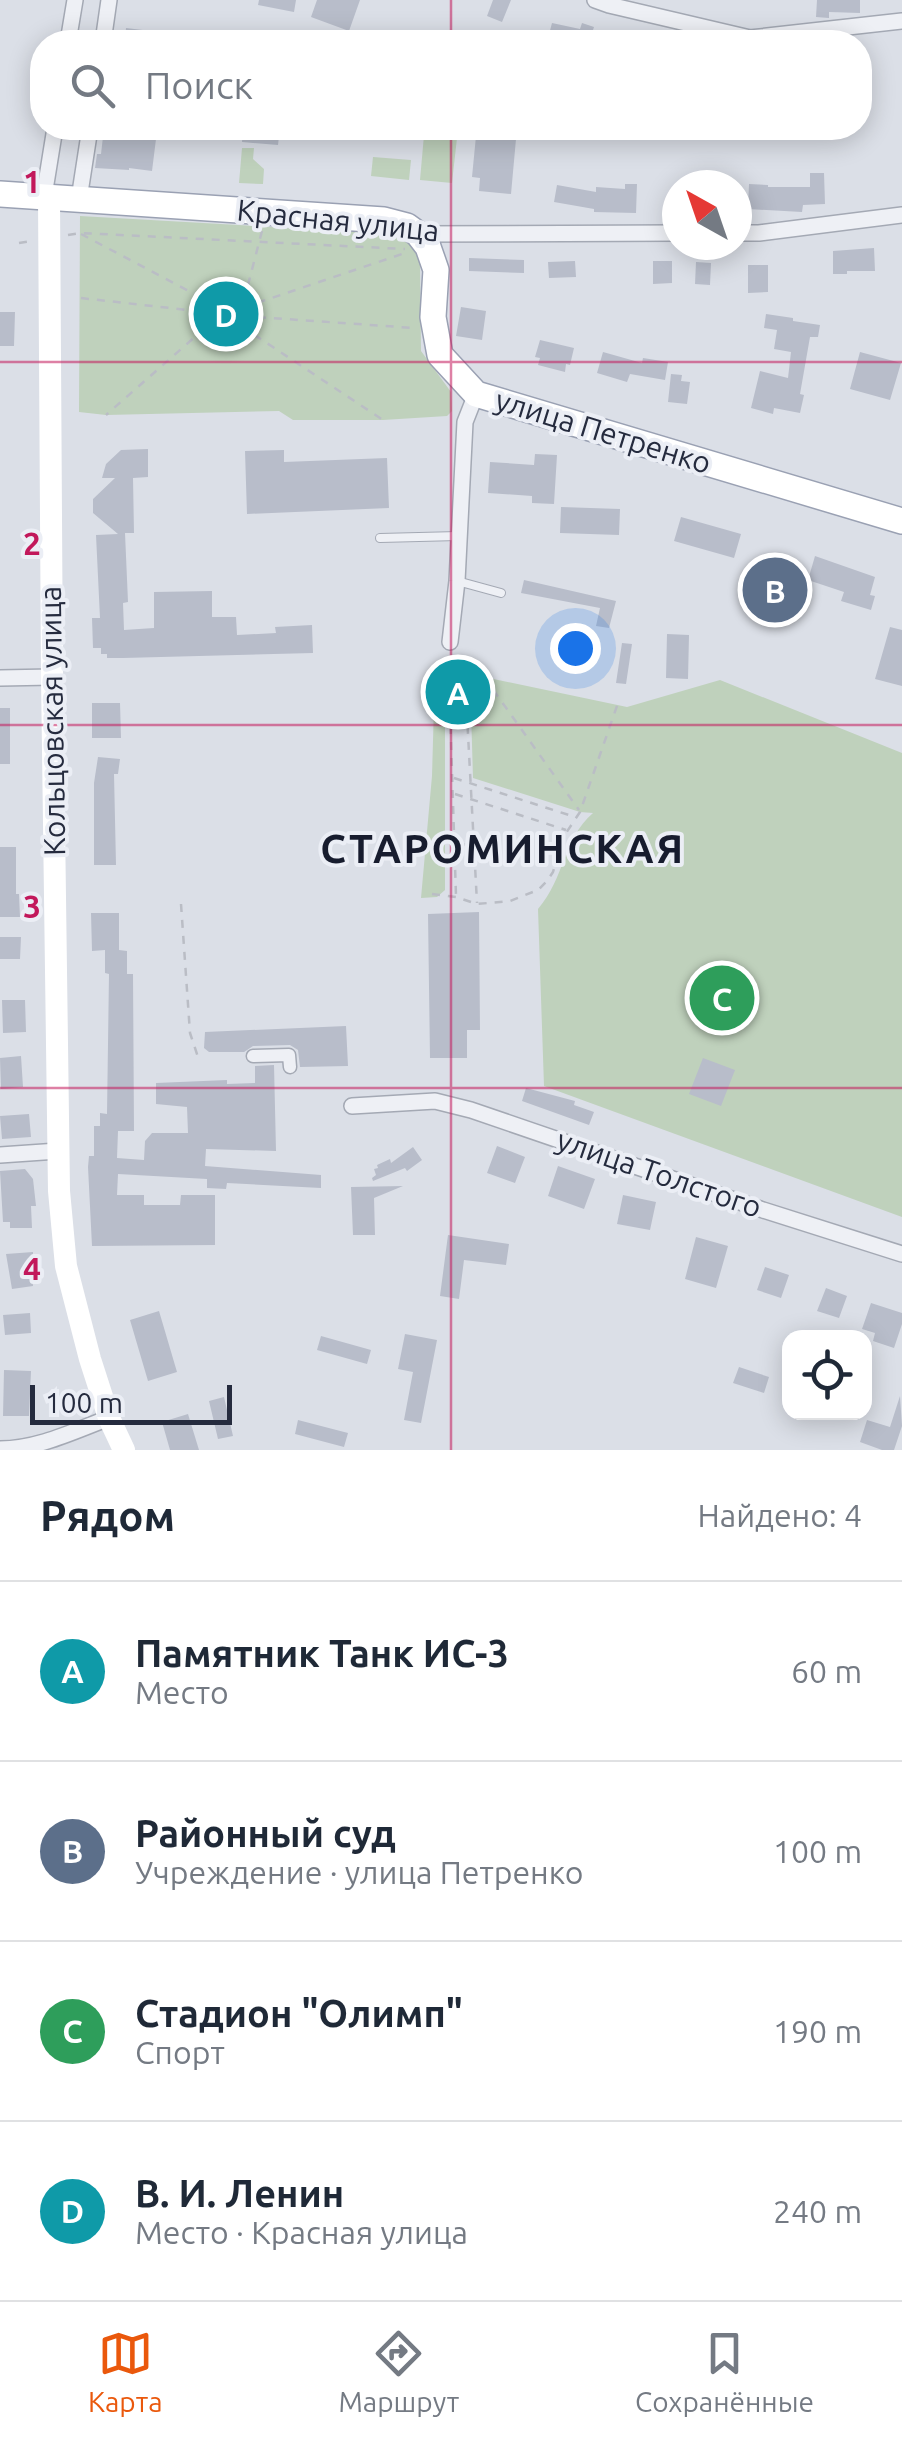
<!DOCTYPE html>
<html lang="ru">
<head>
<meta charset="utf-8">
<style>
	:root { --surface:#fff; --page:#f2f2f3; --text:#1f2937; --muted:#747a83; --line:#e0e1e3; --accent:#ea580c }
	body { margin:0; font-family:Ubuntu,sans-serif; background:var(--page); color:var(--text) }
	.controls { position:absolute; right:30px; bottom:30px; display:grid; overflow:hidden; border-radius:20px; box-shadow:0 5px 25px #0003 }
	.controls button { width:90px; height:90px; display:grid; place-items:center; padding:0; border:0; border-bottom:2px solid var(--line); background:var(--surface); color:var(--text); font:50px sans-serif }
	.compass { position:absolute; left:662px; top:170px; width:90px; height:90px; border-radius:50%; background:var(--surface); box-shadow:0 5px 25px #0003; rotate:320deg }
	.scale { position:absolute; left:30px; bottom:25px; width:202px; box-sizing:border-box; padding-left:10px; border:5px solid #252b3e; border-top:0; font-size:28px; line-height:35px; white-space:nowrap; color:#252b3e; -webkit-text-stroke:8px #ebeef5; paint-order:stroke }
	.you { position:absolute; left:575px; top:648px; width:35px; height:35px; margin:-25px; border:8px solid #fff; border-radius:50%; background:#1a73e8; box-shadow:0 0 0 15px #1a73e833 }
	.badge { display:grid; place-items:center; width:65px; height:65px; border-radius:50%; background:var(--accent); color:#fff; font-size:32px; font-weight:700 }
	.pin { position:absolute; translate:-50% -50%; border:5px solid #fff; box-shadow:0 2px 10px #0006 }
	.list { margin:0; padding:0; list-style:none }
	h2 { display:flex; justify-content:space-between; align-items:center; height:130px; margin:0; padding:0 40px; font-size:42px }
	h2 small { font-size:32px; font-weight:400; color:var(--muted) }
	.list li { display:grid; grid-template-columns:65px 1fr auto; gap:30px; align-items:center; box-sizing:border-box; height:180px; padding:0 40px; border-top:2px solid var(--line) }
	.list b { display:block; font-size:38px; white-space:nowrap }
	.list p { margin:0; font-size:32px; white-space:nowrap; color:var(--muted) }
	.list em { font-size:32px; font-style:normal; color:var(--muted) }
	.icon { flex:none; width:55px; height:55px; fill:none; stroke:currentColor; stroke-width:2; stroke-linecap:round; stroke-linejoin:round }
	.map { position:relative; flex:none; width:902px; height:1450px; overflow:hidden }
	.search { position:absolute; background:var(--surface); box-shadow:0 5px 25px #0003; left:30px; right:30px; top:30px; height:110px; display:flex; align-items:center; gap:25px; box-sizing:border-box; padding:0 35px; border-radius:40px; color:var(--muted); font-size:38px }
	.sheet { height:850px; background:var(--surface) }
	nav { display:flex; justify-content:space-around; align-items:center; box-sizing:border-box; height:140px; border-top:2px solid var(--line); background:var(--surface); font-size:28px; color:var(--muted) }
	nav a { display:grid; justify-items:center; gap:5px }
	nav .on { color:var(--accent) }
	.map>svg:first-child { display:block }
	.green { fill:#bfd1bc }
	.building { fill:#b8bdca }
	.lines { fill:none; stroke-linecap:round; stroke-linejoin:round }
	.service-casing { stroke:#a4a9b4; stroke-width:10 }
	.pedestrian-casing { stroke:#a4a9b4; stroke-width:15 }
	.minor-casing { stroke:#a4a9b4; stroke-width:18 }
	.primary-casing { stroke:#9aa1b3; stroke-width:28 }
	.path { stroke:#babdc5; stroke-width:2.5; stroke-dasharray:8 8; stroke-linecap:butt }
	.service { stroke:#eef0f5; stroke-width:8 }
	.pedestrian { stroke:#eef0f5; stroke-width:12 }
	.minor { stroke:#eef0f5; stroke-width:15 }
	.secondary { stroke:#fff; stroke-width:22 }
	.primary { stroke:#fff; stroke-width:25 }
	.grid { fill:none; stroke:#c2185b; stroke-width:2.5; stroke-opacity:0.55 }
	.labels { text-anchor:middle; stroke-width:8; stroke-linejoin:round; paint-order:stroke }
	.street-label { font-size:30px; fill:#252b3e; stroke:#ebeef5 }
	.district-label { font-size:40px; font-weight:bold; letter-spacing:2.5px; fill:#171c2e; stroke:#ebeef5 }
	.grid-label { font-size:32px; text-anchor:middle; font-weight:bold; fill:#c2185b; stroke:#ebeef5; stroke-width:8; stroke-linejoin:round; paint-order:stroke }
</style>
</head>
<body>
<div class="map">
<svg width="902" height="1450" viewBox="0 0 902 1450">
	<rect width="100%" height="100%" fill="#dbdfe7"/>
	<path class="green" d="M424,135l33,3 -5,45 -32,-3z
		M242,148h12l-1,11 11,10 -1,15 -24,-1z
		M373,157l38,3 -2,20 -38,-4z
		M80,216l313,18c15,6 22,12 27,28l1,89 30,41 1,19 -5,5 -64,4h-90l-14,-9 -173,4 -27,-3z
		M484,677l143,30 93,-27 182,73v464l-358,-131 -6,-177c27,-31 25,-70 55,-96l-13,-1 -107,-34 -3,-100z
		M434,706h11v184l-8,7 -16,1 11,-122z"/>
	<path class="building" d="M259,0h37l-2,12 -36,-7z
		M317,0h43l-11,31 -38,-14z
		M493,0h18l-9,22 -15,-6z
		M817,0h43v13l-31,-1v6l-13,-1z
		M552,23l28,6 2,-6 12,4 -5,15h-23l-18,-4z
		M126,28l25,3 -1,11h-25z
		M104,128h25l-1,8 28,3 -4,32 -23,-3v2l-34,-2 2,-14h4z
		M243,128h37l-2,17 -36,-3z
		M476,136l40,3 -5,55 -32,-3 1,-13 -8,-1z
		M810,173h14l1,31 -22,1 -1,7 -54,-3 1,-25 19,1v2h42z
		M625,184h12l-1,29 -42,-1v-3l-40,-7 3,-17 39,7v-5l29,2z
		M874,248l1,23h-28v3h-14v-23z
		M469,258l55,2v13l-55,-2z
		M575,261l1,16 -27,1 -1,-16z
		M653,261h19v22l-19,1z
		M696,262l15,1 -1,22 -15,-1z
		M748,265h20v27l-20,1z
		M461,307l25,4 -4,29 -26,-4z
		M0,312h15l-1,34h-14z
		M766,314l27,4v3l27,4 -2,12h-8l-10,57 4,1 -4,18 -26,-5 -1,6 -22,-6 9,-37 28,7 3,-26 -17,-3 3,-19 -13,-2z
		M540,340l34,8 -4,17 -4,-1 -1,8 -27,-7 2,-7 -5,-1z
		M603,352l39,11 1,-5 25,4 -3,18 -35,-6 -3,8 -30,-9z
		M860,352l41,11 -11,37 -40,-11z
		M671,374l11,1 -1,6 9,1 -3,22 -19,-2z
		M148,449v28l-15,1 1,55h-9l3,69 -5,1 1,27 30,-2v-36l58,-1v26h24l1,18 39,-2 -1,-6 37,-2 1,28 -190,5h-16v-4h-6v-6h-8l-1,-30h8l-4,-83 22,-1 -25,-21v-14l22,-21h-13l4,-14 15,-14z
		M284,450v12l103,-4 2,50 -142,6 -2,-63z
		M535,454l22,1 -3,49 -22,-1v-7l-44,-3 2,-31 44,3z
		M561,507l59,2 -1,26 -59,-2z
		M681,517l60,17 -7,24 -60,-17z
		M815,556l60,21 -5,18 5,1 -4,14 -30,-9 3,-9 -36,-12z
		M767,566l33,10 -10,34 -38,-12 9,-28 4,2z
		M524,580l92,21 -7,27 -13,-2 4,-18 -79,-15z
		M890,627l12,3v56l-27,-7z
		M667,634l22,1 -1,44 -22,-1z
		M622,643l10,1 -6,40 -10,-1z
		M92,703h28l1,35h-29z
		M0,708h10v56h-10z
		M98,757l22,2 -2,15h-4l2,91h-22v-82z
		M0,847h16v47h3l1,23h-20z
		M479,912l1,118h-13v28h-37l-2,-144z
		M91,913h28v37l8,1v23h6l1,157h-16l-1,27 27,2 1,-19 7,-8h36l-1,-26 -31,-3v-21l71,-3v4l28,-1v-17l19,-1 2,86 -70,-2 -1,17 116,9v13l-94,-5 -1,6 -19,-1v-9l-89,-5 -1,21h27v10h36l1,-10h34v50l-123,1 -4,-79 1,-11h5v-30h6v-13l7,1 2,-140 -4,-1v-23l-13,1z
		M0,937h21l-1,22h-20z
		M2,1000h23l1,32 -23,1z
		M346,1026l2,40 -48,1 -2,-17 -8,-5 -37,1 -9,6h-35l-5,-4 1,-16z
		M21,1056l2,31 -22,2 -1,-31z
		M703,1058l32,12 -14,36 -32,-12z
		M526,1088l49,13 -1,4 20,7 -5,13 -67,-24z
		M29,1114l2,23 -29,2 -2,-23z
		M497,1146l28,11 -10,26 -28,-10z
		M413,1147l9,13 -15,11 -2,-3 -32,13 -1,-3 4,-3 -2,-6 4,-1 -1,-3 13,-6 1,4z
		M558,1166l37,13 -11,30 -36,-13z
		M25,1169l8,10 3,27h-5l1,22h-22v-6h-7l-3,-51z
		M403,1186l-29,12 1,37h-22l-2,-48z
		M623,1195l33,7 -6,28 -33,-6z
		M448,1235l61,9 -3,21 -42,-5 -5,39 -19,-3z
		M696,1237l32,9 -12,42 -31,-9z
		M33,1252v14h-2l2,20 -21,3 -6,-35z
		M765,1267l24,8 -8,23 -24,-8z
		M826,1288l21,8 -8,22 -22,-7z
		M871,1303l31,10v11l-8,24 -21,-7 2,-8 -13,-4z
		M159,1311l18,61 -29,9 -18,-61z
		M30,1313l1,20 -26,2 -2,-20z
		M405,1334l32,6 -16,83 -17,-3 9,-48 -15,-3z
		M321,1336l50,14 -4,14 -50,-14z
		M739,1367l30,10 -5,16 -31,-10z
		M4,1370l27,1 -2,45h-26z
		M900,1396l2,30 -8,24h-12l-22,-8 7,-22 23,7z
		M224,1397l9,39 -15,3 -9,-38z
		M188,1414l11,36h-29l-8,-28z
		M298,1420l50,13 -4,14 -49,-13z"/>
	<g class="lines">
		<defs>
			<path id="service" d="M380,538l78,-2
				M457,581l44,12"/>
			<path id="pedestrian" d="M253,1056l36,-1 1,12"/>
			<path id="minor" d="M595,0l14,5 141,33 152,-17
				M68,42l7,-42
				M103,42l6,-42
				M44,196l11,-68
				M79,199l11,-71
				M737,233h22l143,-18
				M418,234l259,-1
				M450,642l7,-61 8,-159 11,-28
				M0,678l52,-1
				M352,1106l83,-5 36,9 292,100 139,44
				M0,1155l58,-4
				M0,1449c38,0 74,-18 109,-31"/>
			<path id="primary" d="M0,194l384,26 23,6 11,8 10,13 8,23 -3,47 7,38 36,39 426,127"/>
		</defs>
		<use href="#service" class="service-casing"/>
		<use href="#pedestrian" class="pedestrian-casing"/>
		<use href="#minor" class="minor-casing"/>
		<use href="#primary" class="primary-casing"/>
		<path class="path" d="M262,231l-20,77 163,-55
			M81,234l134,71
			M68,235l12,-2 325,16
			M19,243l12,-2
			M81,298l133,15 2,-8 26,3 -2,17 -27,-4 -107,94
			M242,316l172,12
			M241,326l142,94
			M484,677l95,133
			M449,678l7,218
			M465,678l12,225
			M454,778l121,39
			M455,794l111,36
			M457,845l15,-1
			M432,894l24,3 21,7 33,-3 28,-11 9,-9 6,-9 11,-36 16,-24 38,-109
			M181,904l9,129 8,24"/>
		<use href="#service" class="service"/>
		<use href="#pedestrian" class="pedestrian"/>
		<use href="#minor" class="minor"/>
		<path class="secondary" d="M49,197l3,480 7,514 7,75 24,93 19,59 15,32"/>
		<use href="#primary" class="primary"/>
	</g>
	<path class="grid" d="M451,0v42M451,128v1322M0,362h902M0,725h902M0,1088h902"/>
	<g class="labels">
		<g class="street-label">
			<text transform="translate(338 221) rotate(6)" y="10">Красная улица</text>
			<text transform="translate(603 432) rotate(17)" y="10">улица Петренко</text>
			<text transform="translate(53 721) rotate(-91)" y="10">Кольцовская улица</text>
			<text transform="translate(659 1174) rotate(19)" y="10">улица Толстого</text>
		</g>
		<g class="district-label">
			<text x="503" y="863">СТАРОМИНСКАЯ</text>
		</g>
	</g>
	<g class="grid-label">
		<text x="32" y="193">1</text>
		<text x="32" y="555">2</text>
		<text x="32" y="918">3</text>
		<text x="32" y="1280">4</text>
	</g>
</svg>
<div class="controls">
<button><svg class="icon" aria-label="locate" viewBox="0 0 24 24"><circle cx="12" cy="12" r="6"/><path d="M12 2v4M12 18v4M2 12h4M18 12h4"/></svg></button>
</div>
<svg class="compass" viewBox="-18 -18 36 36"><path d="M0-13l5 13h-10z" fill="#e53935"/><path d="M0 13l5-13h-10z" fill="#747a83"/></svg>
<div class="scale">100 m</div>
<div class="you"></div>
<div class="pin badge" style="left:458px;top:692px;background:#0f9aa8">A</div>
<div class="pin badge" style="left:775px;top:590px;background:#5c6f8a">B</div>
<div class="pin badge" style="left:722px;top:998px;background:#2e9e5b">C</div>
<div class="pin badge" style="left:226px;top:314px;background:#0f9aa8">D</div>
<div class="search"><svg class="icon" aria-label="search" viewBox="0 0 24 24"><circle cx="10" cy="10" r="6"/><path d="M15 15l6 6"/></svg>Поиск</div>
</div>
<section class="sheet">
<h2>Рядом<small>Найдено: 4</small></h2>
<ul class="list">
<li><span class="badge" style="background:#0f9aa8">A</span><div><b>Памятник Танк ИС-3</b><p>Место</p></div><em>60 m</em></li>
<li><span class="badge" style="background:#5c6f8a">B</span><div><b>Районный суд</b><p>Учреждение · улица Петренко</p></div><em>100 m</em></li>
<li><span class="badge" style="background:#2e9e5b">C</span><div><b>Стадион &quot;Олимп&quot;</b><p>Спорт</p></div><em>190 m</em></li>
<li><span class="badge" style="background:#0f9aa8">D</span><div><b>В. И. Ленин</b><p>Место · Красная улица</p></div><em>240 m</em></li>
</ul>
</section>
<nav>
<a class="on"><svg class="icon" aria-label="map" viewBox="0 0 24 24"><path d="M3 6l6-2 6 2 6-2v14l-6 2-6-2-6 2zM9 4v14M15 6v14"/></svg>Карта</a>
<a><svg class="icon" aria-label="directions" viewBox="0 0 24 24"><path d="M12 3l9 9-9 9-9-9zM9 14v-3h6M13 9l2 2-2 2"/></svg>Маршрут</a>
<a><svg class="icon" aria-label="saved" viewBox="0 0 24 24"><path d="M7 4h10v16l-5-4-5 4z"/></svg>Сохранённые</a>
</nav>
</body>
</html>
